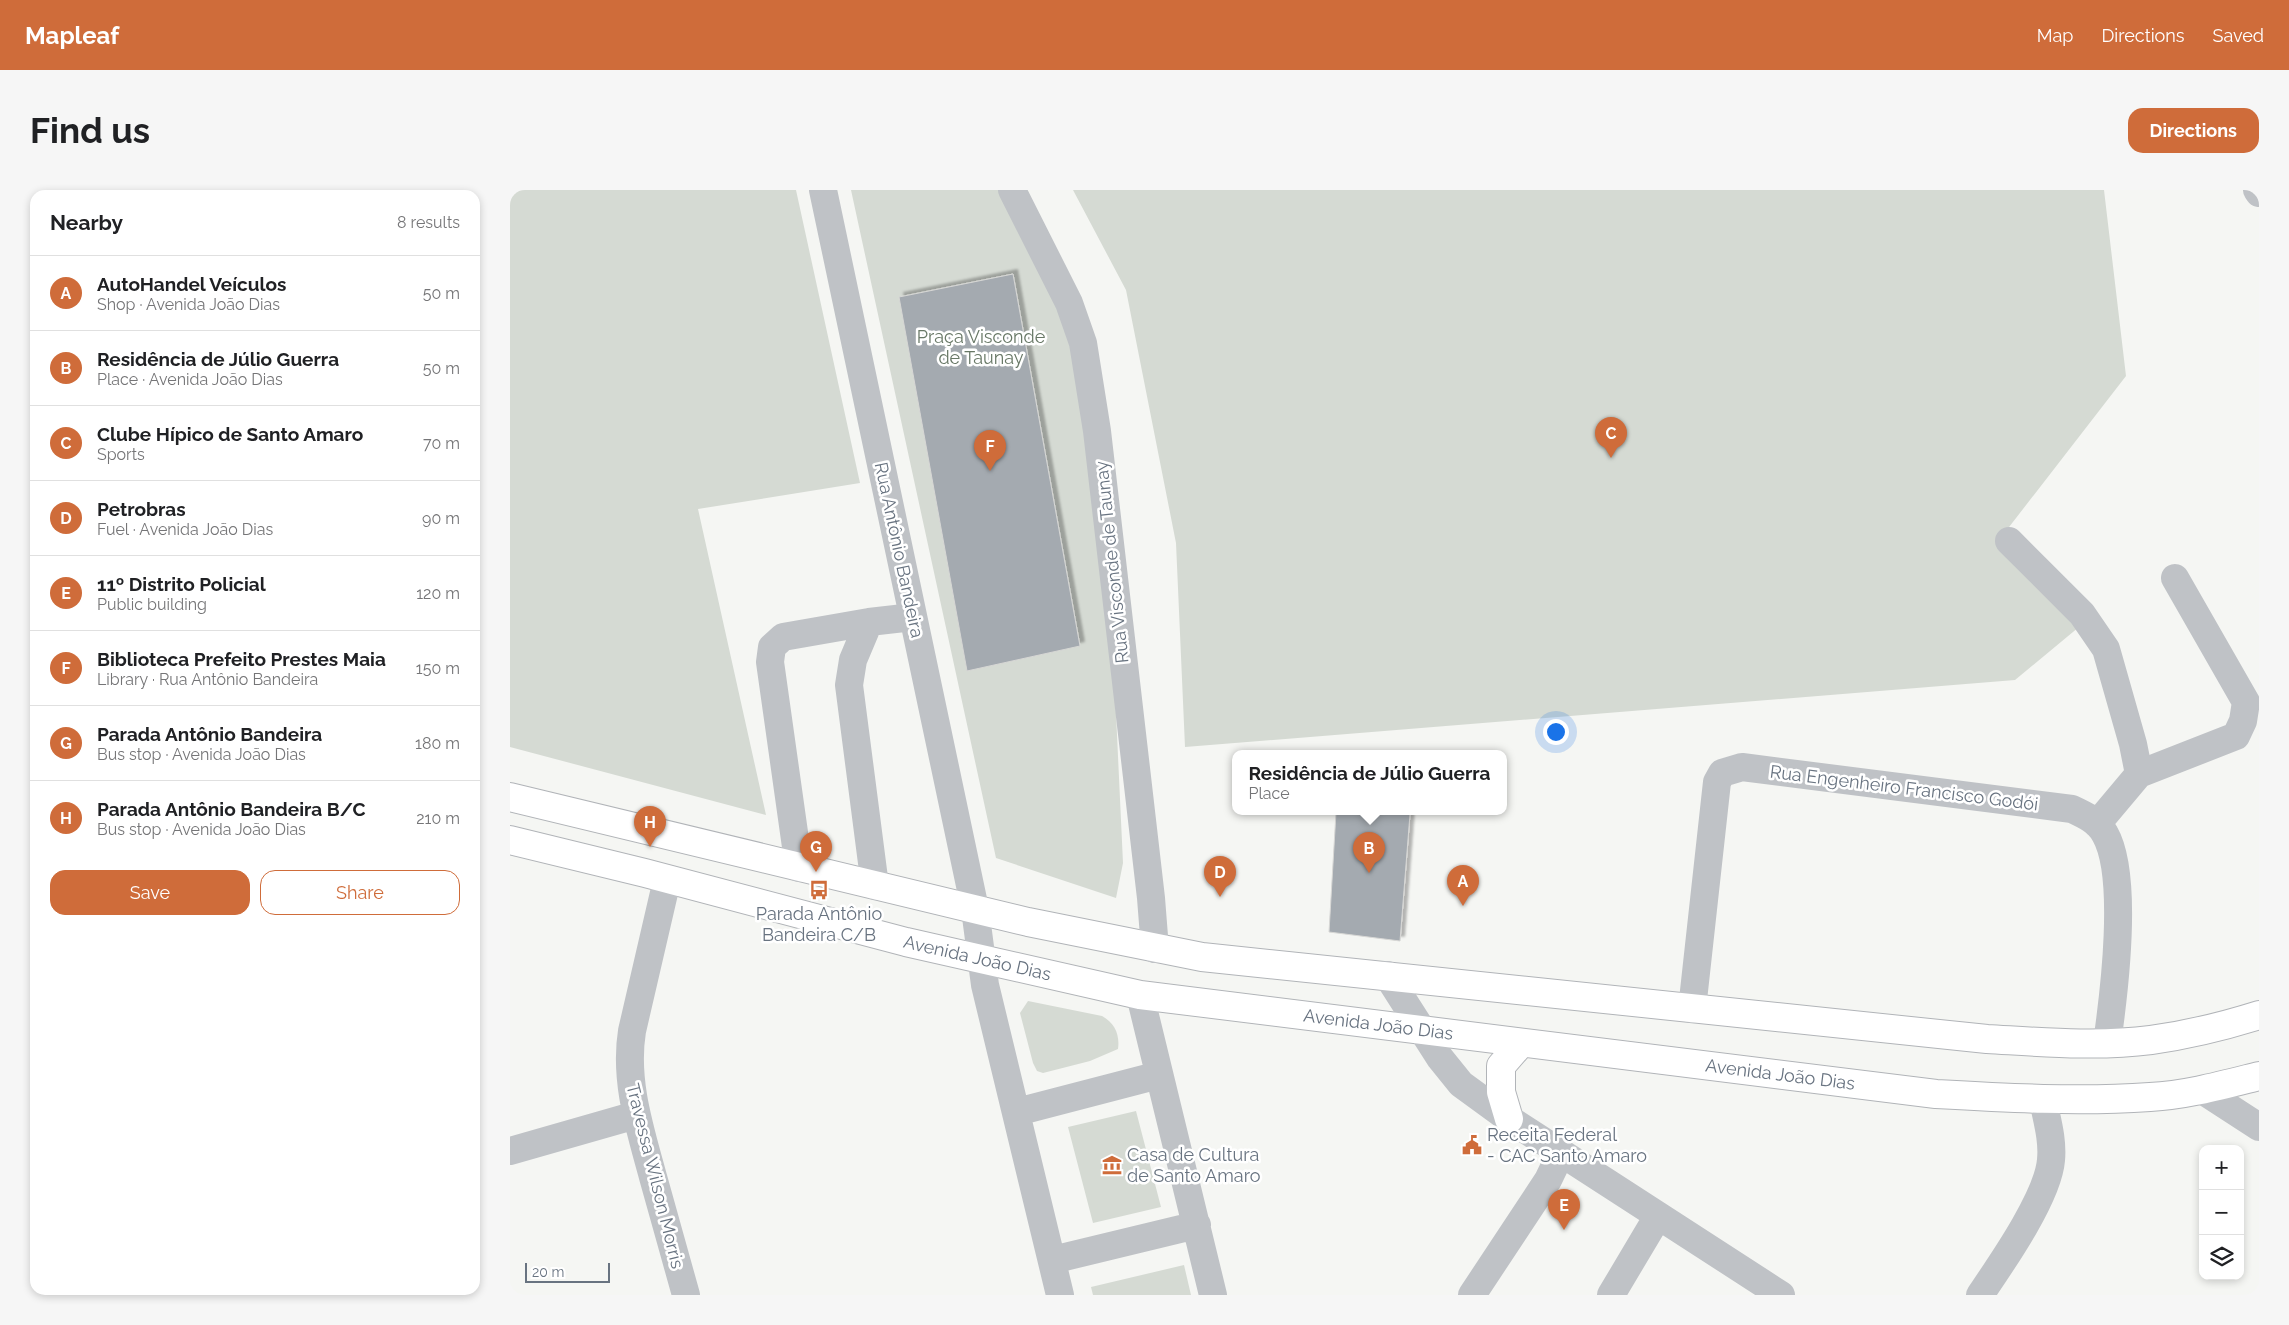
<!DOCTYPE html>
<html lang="en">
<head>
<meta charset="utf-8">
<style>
	:root { --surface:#fff; --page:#f6f6f6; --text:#202124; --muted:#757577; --line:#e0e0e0; --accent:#cf6c3a }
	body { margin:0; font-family:Raleway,sans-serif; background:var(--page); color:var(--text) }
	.controls { position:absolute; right:15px; bottom:15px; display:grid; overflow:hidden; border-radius:10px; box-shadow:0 2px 8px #0003 }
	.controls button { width:45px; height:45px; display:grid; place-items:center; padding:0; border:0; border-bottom:1px solid var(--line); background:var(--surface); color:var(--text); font:25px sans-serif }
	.scale { position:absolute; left:15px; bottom:12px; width:85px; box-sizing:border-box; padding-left:5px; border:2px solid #687380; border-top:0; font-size:14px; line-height:18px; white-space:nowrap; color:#687380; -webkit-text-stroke:4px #fff; paint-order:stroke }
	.you { position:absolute; left:1045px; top:541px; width:18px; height:18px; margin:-12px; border:4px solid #fff; border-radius:50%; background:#1a73e8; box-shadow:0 0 0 8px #1a73e833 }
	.badge { display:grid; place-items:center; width:32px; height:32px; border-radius:50%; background:var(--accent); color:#fff; font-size:16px; font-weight:700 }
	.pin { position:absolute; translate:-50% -41px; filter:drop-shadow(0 1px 2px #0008) }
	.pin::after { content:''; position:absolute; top:26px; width:18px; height:15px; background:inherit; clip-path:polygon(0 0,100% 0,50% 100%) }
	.popup { position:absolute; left:722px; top:560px; width:275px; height:65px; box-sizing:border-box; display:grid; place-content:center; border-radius:10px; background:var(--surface); filter:drop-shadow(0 1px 4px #0005); font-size:16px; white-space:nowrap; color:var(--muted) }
	.popup b { font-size:19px; color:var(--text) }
	.popup::after { content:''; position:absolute; left:50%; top:100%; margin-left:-10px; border:10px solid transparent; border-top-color:var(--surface) }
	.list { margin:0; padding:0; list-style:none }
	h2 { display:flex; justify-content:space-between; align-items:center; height:65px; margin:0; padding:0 20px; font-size:21px }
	h2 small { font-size:16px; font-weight:400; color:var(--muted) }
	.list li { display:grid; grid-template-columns:32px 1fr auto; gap:15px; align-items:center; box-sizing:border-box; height:75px; padding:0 20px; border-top:1px solid var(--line) }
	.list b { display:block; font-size:19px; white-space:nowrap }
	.list p { margin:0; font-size:16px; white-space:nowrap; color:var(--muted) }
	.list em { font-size:16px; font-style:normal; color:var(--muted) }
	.actions { display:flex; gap:10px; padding:15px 20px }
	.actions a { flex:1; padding:11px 0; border:1px solid var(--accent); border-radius:15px; text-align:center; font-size:18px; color:var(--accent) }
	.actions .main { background:var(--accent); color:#fff }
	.icon { flex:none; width:28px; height:28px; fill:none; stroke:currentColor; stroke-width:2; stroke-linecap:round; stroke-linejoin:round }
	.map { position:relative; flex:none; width:1749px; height:1105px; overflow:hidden; border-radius:15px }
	header { display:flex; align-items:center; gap:30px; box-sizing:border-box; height:70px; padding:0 25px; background:var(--accent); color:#fff }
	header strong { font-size:24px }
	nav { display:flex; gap:28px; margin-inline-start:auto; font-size:18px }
	.intro { display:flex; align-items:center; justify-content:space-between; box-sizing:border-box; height:120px; padding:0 30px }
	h1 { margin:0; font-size:35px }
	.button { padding:12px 22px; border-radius:15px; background:var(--accent); color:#fff; font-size:18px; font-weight:700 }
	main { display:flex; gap:30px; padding:0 30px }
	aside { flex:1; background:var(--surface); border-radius:15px; box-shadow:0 2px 8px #0003 }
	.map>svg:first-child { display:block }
	.green { fill:#d5dad3 }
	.building { fill:#a4aab0; stroke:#d7d7d5; filter:url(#shadow) }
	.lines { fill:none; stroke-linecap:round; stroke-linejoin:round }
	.major-casing { stroke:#b1b4b8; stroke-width:30 }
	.minor { stroke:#bfc2c6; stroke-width:28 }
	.major { stroke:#fff; stroke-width:28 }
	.labels { text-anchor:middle; stroke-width:5; stroke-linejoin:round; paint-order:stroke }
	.park-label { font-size:18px; fill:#687866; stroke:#fff }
	.street-label { font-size:18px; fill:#687380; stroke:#fff }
	.poi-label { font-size:18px; fill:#687380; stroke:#fff; text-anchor:start }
</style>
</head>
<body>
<header>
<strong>Mapleaf</strong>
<nav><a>Map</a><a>Directions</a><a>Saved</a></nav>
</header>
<div class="intro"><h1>Find us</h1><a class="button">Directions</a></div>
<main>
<aside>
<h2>Nearby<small>8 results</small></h2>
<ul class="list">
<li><span class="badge">A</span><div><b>AutoHandel Veículos</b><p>Shop · Avenida João Dias</p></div><em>50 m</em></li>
<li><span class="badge">B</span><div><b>Residência de Júlio Guerra</b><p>Place · Avenida João Dias</p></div><em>50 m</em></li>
<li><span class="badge">C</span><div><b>Clube Hípico de Santo Amaro</b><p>Sports</p></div><em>70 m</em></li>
<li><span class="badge">D</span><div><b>Petrobras</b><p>Fuel · Avenida João Dias</p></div><em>90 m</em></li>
<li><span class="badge">E</span><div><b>11º Distrito Policial</b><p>Public building</p></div><em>120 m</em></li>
<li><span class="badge">F</span><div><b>Biblioteca Prefeito Prestes Maia</b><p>Library · Rua Antônio Bandeira</p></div><em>150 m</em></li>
<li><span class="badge">G</span><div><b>Parada Antônio Bandeira</b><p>Bus stop · Avenida João Dias</p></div><em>180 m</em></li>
<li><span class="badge">H</span><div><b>Parada Antônio Bandeira B/C</b><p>Bus stop · Avenida João Dias</p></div><em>210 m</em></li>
</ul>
<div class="actions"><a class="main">Save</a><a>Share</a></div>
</aside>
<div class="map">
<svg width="1749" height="1105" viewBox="0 0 1749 1105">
	<defs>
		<filter id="shadow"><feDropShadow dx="4.5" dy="-4.5" stdDeviation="1" flood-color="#0004"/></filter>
	</defs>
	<rect width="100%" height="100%" fill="#f5f6f3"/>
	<path class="green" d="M0,0h286l64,293 -162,26 68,306 -256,-68z
		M341,0h154l66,126 41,312 11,235 -7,35 -120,-40z
		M563,0h1031l22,186 -127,164 80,87 -64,53 -830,67 -9,-204 -50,-253z
		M518,811l74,15c13,7 18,19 16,33l-28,12 -47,12 -6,-2 -4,-8 -13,-50z
		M626,921l25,96 -68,16 -25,-96z
		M674,1075l7,30h-98l-2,-8z"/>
	<path class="building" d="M503,84l67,372 -113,25 -68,-374z
		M826,622l74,2 -10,127 -71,-9z"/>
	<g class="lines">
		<defs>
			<g id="major">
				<path d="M0,607l518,125 174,35 785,82c54,3 110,8 164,1 36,-5 73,-14 108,-25"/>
				<path id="s1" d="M0,650l135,33 261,69 234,53 796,99c71,4 143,8 214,3 37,-2 73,-12 109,-21"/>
				<path d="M999,929l-8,-27v-26l20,-23"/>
			</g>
		</defs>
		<use href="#major" class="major-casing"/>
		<path class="minor" d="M313,0l152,719 10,76 75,310
			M502,0l57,113 14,40 14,88 54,467 4,51
			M1747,0l2,3
			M1499,351l73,73 24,35 27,95 6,30
			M1587,634l42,-50 97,-38 7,-15 3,-19 -71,-124
			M289,678l-29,-206 2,-15 11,-10 86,-15
			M157,690l-35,151c-8,50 8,98 21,146 11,39 22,79 33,118
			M365,696l-26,-201 4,-25 16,-38 44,-5
			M877,785l53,83 21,26 48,35 272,176
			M630,805l73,300
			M1182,819l25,-227 5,-9 20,-6 330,42c13,6 26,12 33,25 24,42 9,160 2,209
			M1692,900l57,37
			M507,922l142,-37
			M0,961l126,-36
			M542,1070l145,-35
			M962,1105l76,-115 13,-27
			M1101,1105l47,-79
			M1470,1105c21,-31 68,-98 71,-135 2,-20 -4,-40 -8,-60"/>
		<use href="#major" class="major"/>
	</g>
	<defs>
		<symbol id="bus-bare" viewBox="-9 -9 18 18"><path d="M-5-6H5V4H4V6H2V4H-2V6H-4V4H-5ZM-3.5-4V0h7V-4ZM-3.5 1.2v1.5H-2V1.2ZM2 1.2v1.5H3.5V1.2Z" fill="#cf6c3a" stroke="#fff" stroke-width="2.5" paint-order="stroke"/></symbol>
		<symbol id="civic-bare" viewBox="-9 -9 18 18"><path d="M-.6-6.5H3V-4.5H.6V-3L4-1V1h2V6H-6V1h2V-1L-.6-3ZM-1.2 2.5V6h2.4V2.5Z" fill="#cf6c3a" stroke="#fff" stroke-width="2.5" paint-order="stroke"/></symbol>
		<symbol id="museum-bare" viewBox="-9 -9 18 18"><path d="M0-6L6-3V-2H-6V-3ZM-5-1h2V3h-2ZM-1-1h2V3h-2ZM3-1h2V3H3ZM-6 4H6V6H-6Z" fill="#cf6c3a" stroke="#fff" stroke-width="2.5" paint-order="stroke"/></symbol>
	</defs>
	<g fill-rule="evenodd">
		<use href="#bus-bare" x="295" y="686" width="28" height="28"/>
		<use href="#civic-bare" x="948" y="941" width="28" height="28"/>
		<use href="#museum-bare" x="588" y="961" width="28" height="28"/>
	</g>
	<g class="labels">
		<g class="park-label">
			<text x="471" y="153">Praça Visconde<tspan x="471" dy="21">de Taunay</tspan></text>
		</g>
		<g class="street-label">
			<text transform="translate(389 360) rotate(78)" y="6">Rua Antônio Bandeira</text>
			<text transform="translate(602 372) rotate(-96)" y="6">Rua Visconde de Taunay</text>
			<text transform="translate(1394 598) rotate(7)" y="6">Rua Engenheiro Francisco Godói</text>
			<text dy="6" stroke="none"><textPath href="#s1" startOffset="482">Avenida João Dias</textPath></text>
			<text dy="6" stroke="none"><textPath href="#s1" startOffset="889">Avenida João Dias</textPath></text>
			<text dy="6" stroke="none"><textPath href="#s1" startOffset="1294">Avenida João Dias</textPath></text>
			<text transform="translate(145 986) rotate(76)" y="6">Travessa Wilson Morris</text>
		</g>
		<g class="poi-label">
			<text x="309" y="730" text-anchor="middle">Parada Antônio<tspan x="309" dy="21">Bandeira C/B</tspan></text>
			<text x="977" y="951">Receita Federal<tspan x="977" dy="21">- CAC Santo Amaro</tspan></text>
			<text x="617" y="971">Casa de Cultura<tspan x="617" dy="21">de Santo Amaro</tspan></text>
		</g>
	</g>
</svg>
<div class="controls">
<button>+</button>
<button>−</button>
<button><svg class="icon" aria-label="layers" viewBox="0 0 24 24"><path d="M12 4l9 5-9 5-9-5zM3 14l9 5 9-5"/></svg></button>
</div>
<div class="scale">20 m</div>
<div class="you"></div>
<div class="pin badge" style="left:953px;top:716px">A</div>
<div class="pin badge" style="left:859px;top:683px">B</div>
<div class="popup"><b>Residência de Júlio Guerra</b>Place</div>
<div class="pin badge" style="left:1101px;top:268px">C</div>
<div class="pin badge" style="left:710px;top:707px">D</div>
<div class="pin badge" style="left:1054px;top:1040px">E</div>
<div class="pin badge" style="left:480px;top:281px">F</div>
<div class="pin badge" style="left:306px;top:682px">G</div>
<div class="pin badge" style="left:140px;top:657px">H</div>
</div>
</main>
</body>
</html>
